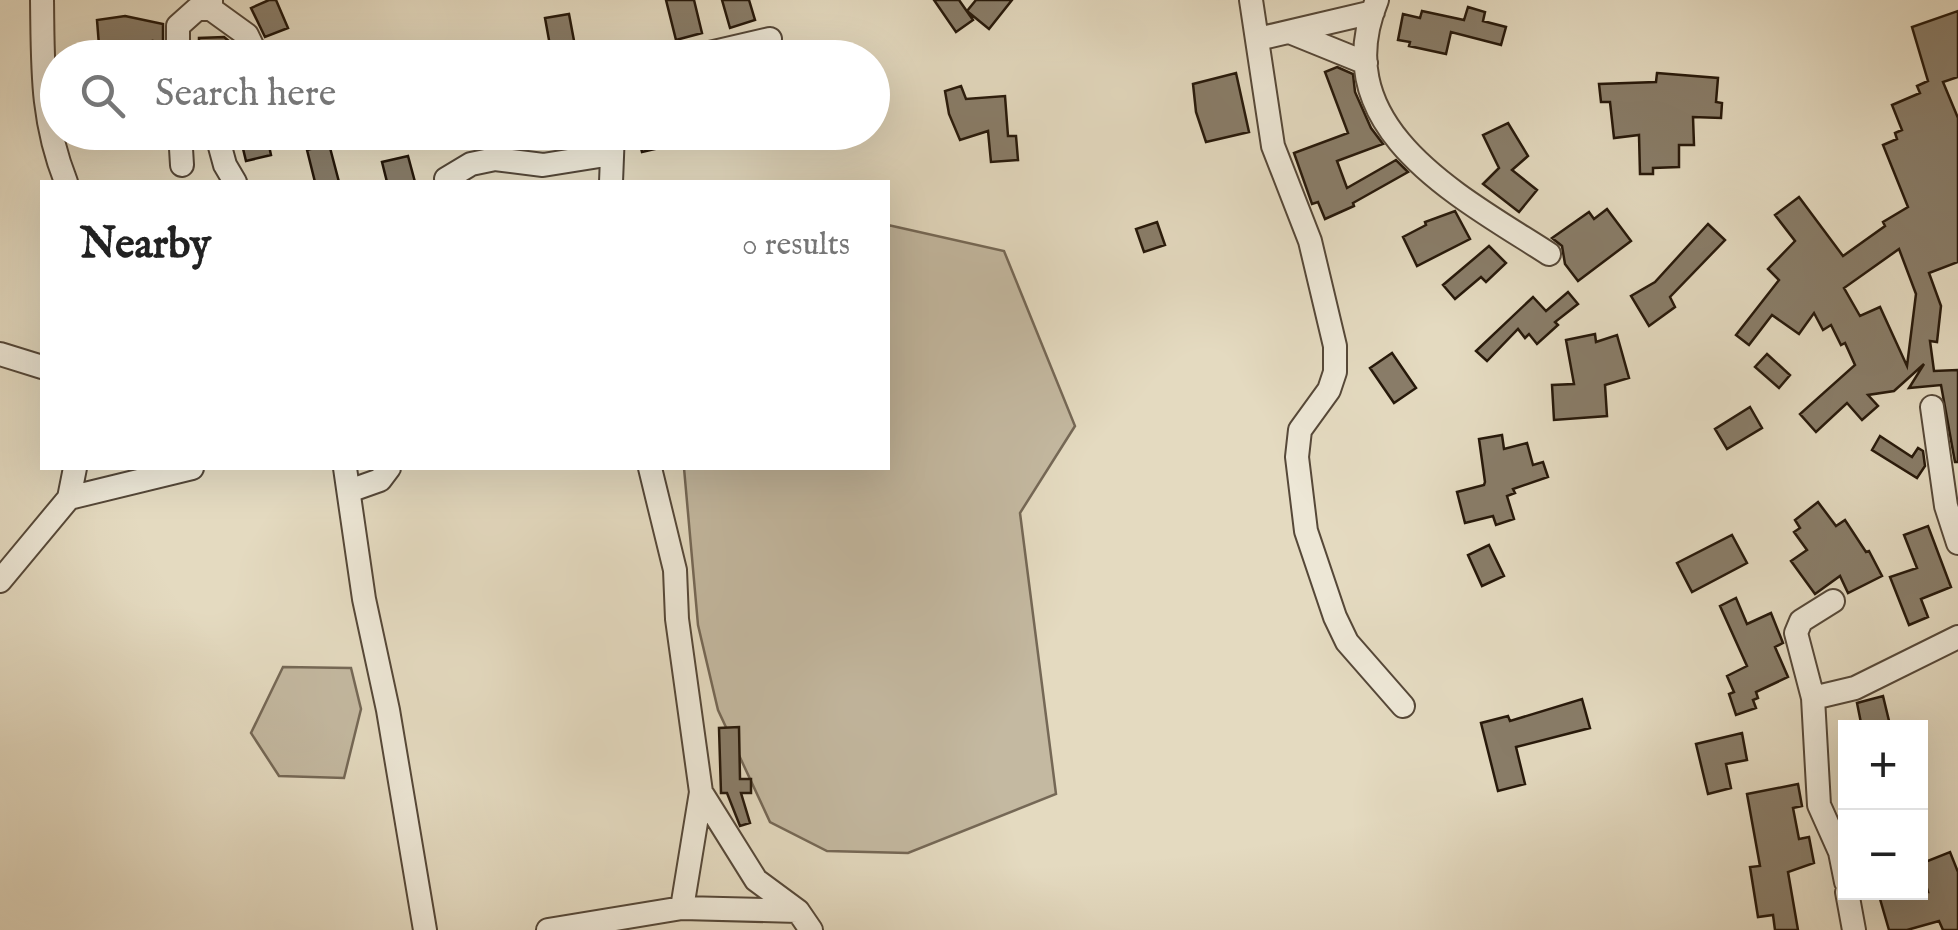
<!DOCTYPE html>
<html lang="en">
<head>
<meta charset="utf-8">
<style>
	:root { --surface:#fff; --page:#f2f2f2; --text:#222; --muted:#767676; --line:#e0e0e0 }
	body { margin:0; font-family:"IM FELL English",serif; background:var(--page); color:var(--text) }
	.controls { position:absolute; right:30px; bottom:30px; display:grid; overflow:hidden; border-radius:0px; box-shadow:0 10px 40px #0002 }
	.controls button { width:90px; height:90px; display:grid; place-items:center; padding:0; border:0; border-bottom:2px solid var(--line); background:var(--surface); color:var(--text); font:50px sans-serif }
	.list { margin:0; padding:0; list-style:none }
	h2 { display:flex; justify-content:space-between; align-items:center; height:130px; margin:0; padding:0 40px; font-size:42px }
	h2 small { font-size:32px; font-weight:400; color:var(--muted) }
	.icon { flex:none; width:55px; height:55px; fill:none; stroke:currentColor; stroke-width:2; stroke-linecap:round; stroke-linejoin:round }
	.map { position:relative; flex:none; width:1958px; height:930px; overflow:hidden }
	.search { position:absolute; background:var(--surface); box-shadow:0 10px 40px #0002; left:40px; top:40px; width:850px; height:110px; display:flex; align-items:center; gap:25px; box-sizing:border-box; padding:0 35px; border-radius:55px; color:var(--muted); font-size:38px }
	.panel { position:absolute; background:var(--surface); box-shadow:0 10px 40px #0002; left:40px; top:180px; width:850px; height:290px; border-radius:0px }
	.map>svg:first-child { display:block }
	.green { fill:#c4b9a1; stroke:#756856; stroke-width:2.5 }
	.building { fill:#897d69; stroke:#26180a; stroke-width:2.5; fill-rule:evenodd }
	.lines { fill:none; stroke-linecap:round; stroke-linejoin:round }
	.minor-casing { stroke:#564838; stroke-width:26 }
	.minor { stroke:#ede7d6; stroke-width:22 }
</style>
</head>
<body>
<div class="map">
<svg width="1958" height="930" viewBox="0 0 1958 930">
	<rect width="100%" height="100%" fill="#e4dac0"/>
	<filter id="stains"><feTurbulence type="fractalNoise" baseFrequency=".002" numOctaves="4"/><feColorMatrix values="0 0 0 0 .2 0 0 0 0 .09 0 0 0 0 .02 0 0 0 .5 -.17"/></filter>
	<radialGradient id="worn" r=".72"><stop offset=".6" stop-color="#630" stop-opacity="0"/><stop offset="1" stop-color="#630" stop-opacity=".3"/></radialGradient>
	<path class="green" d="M888,225l116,26 71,175 -55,87 36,281 -148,59 -81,-2 -57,-29 -52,-112 -20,-85 -14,-157h204z
		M283,667l68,1 10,41 -17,69 -65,-2 -28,-43z"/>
	<path class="building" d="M269,0h7l12,28 -23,9 -14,-29z
		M666,0h28l8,33 -26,7z
		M722,0h27l6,20 -25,8z
		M934,0h25l14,20 -17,12z
		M976,0h36l-23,29 -22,-18z
		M1468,7l17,5 -2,9 23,6 -5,18 -50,-13 -5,22 -37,-8 1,-4 -12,-2 5,-26 17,4 2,-7 42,9z
		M1958,11v66l-15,5 15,36v144l-29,11 12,33 -4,36 -7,-1 4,30 24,-1v92h-3l-14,-77 -32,3 15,-24 -30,27 -26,4 10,11 -16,14 -15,-17 -31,29 -16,-18 55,-49 -10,-22 -4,2 -10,-20 -8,5 -9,-17 -15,21 -27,-19 -23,30 -13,-10 43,-55 -11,-11 27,-28 -20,-26 24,-18 44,59 42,-30 -2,-4 25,-15 -25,-62 14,-6 -2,-6 7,-3 -10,-25 28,-12 -3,-7 11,-5 -16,-54zM1899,249l17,45 -9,72 -27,-59 -20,9 -16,-28z
		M569,14l6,32 -24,5 -6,-33z
		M125,16l38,8v19l-10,-2v17h-53l-3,-38z
		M224,37l12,10 -25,4 1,7h-19v-14h6v-6z
		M1337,67l16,7 2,18 16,36 12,16 -46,17 10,27 49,-28 12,12 -55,31 1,3 -29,13 -7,-17 -6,2 -18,-51 54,-20 -23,-61z
		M1236,73l13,59 -43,10 -10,-30 -3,-28z
		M1657,73l61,5 -2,24 6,1 -1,15 -28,-1 1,28h-15v22l-26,1v6h-13l-1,-39 -25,3 -4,-36h-9l-2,-18 57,-2z
		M961,86l5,13 39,-3 3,40h8l2,24 -27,2 -3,-31 -28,9 -11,-26 -4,-23z
		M1508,123l20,33 -16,14 25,20 -18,22 -36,-28 16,-16 -16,-33z
		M239,132h27l5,23 -25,6z
		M637,132h64l1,6 -60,14z
		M329,144l10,38h-24l-8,-32z
		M408,156l7,26h-28l-5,-20z
		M1607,209l24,32 -53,40 -13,-17 -3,-18 -10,-8 37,-26 5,7z
		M1455,211l15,28 -53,27 -14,-29 23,-12 -1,-3z
		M1157,222l8,23 -21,7 -8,-23z
		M1708,224l17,16 -55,57 5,10 -26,19 -18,-30 24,-14z
		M1489,246l17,17 -20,19 -5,-5 -26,22 -12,-14z
		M1568,292l10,12 -23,18 3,3 -21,19 -8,-10 -4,4 -7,-9 -31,32 -11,-10 57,-54 13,14z
		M1595,334l1,8 21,-7 12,43 -24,7 2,31 -53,4 -2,-35 22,-1 -8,-44z
		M1392,353l24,35 -22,15 -24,-35z
		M1767,354l23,21 -11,13 -24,-21z
		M1750,407l12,21 -35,21 -12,-20z
		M1502,435l2,14 23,-6 6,22 10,-3 5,15 -35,12 2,4 -8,3 7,23 -18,6 -3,-9 -28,7 -8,-31 27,-7 1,-3 -6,-43z
		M1880,436l32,21 6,-9 5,3 2,15 -8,12 -45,-28z
		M1818,502l18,24 9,-6 21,32 3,-1 13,25 -34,17 -8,-17 -25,18 -24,-33 16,-11 -13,-18 6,-4 -5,-8z
		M1928,526l23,61 -30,12 7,18 -19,8 -19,-48 27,-9 -13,-33z
		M1732,535l15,28 -55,29 -15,-29z
		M1489,545l15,31 -22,10 -14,-31z
		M1736,598l11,26 24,-11 12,30 -8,4 13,30 -32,15 2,6 -5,2 3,8 -20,7 -7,-21 5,-2 -7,-16 20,-10 -27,-60z
		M1883,696l7,29 -28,3 -5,-25z
		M1582,699l8,29 -74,19 9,37 -27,7 -17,-68 27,-7 2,5z
		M739,727l1,52h11v14h-10l9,30 -10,3 -13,-33h-6l-2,-65z
		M1742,733l5,27 -21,4 5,24 -23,6 -12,-50z
		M1798,784l4,22 -9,2 6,31 10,-2 5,26 -26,9 10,58h-23l-2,-15 -15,2 -8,-50 10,-1 -13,-72z
		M1950,852l8,20v58h-15l-4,-9 -32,9h-18l-11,-38h50l-8,-28z"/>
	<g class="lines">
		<defs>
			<path id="minor" d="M42,0c1,67 -1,119 24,182
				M211,0v9l36,26 11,23
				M1251,0l22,146 37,95 25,105v26l-6,18 -29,40 -3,27 9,74 29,86 12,25 56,64
				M1377,0c-53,128 84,197 172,254
				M1292,33l74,30
				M1258,39l115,-27
				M178,58v-32l19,-17h14
				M688,58l82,-19
				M180,132l2,33
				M216,132l9,33 10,17
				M446,179l25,-15 24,-5 48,6 69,-11
				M611,182l2,-50
				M0,354l42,13
				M1932,407l14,99 12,37
				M345,468l19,131 24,111 37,220
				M650,468l25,102 2,49 24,173 55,88 42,31 13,19
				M349,491l31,-11 9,-12
				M69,498l123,-30
				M0,581l69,-83 6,-30
				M1833,601l-32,20 -5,12 17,65 6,107 21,47 6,30
				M1813,698l42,-10 103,-51
				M1847,892l7,38
				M682,908l19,-116
				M548,930l134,-22 116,3"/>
		</defs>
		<use href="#minor" class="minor-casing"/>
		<use href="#minor" class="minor"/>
	</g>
	<rect width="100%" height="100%" filter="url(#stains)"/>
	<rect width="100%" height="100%" fill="url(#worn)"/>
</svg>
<div class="controls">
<button>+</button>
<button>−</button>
</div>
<div class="search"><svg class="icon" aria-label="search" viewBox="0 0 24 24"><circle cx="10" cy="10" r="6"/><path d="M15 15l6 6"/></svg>Search here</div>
<section class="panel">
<h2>Nearby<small>0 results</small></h2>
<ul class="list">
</ul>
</section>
</div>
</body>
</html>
